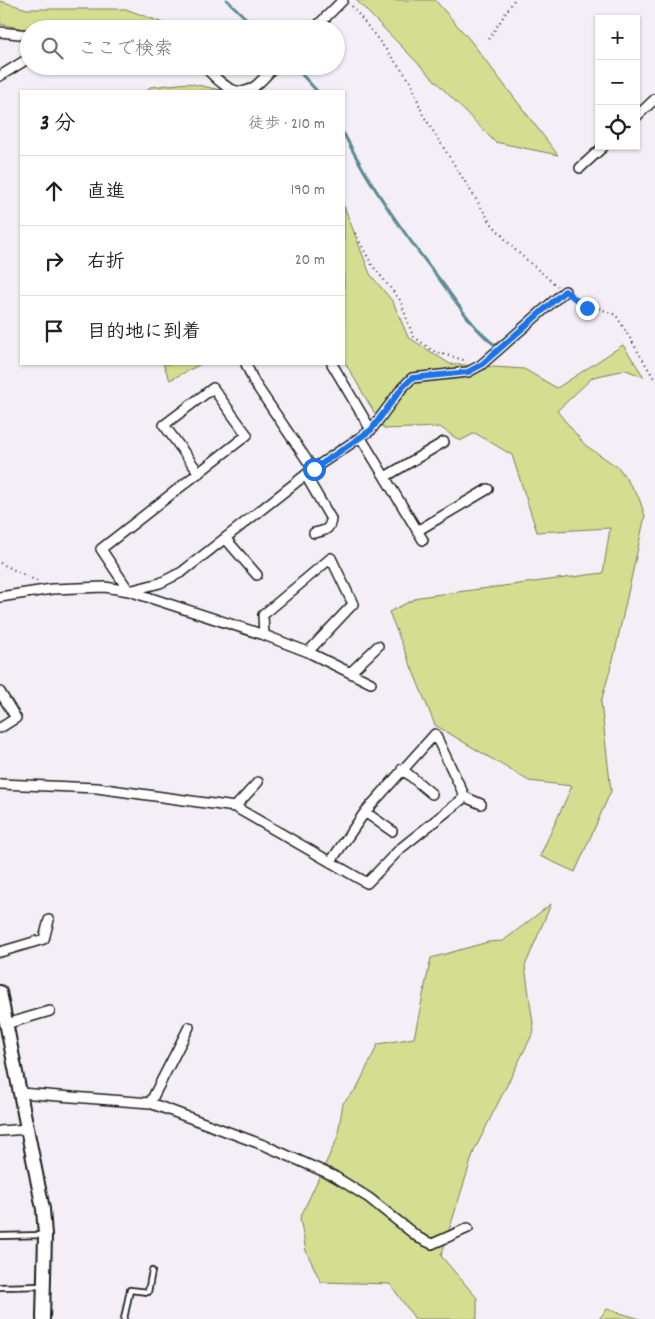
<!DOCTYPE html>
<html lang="ja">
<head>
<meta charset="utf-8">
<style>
	:root { --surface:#fff; --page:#f2f2f2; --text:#202124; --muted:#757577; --line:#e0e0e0 }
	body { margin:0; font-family:Dekko,"Klee One",sans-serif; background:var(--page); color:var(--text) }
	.controls { position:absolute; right:15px; top:15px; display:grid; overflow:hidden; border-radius:0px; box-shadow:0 1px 4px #0004 }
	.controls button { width:45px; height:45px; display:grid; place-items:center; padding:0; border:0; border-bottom:1px solid var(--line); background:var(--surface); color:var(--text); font:25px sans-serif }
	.stop { position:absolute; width:15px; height:15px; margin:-11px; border:4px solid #1a73e8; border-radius:50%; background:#fff }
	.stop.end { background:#1a73e8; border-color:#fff; box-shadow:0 1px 5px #0008 }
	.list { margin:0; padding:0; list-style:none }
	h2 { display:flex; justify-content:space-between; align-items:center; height:65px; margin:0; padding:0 20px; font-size:21px }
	h2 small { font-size:16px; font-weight:400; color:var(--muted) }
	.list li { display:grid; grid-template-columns:32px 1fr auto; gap:15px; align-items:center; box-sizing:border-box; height:70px; padding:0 20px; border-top:1px solid var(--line) }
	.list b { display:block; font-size:19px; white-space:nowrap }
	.list em { font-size:16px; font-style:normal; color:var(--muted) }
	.icon { flex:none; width:28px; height:28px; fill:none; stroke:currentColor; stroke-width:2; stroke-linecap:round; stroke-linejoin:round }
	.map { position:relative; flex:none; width:655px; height:1319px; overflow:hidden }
	.search { position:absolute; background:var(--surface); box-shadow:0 1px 4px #0004; left:20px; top:20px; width:325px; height:55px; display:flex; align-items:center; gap:12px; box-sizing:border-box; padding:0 18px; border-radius:28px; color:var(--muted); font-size:19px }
	.panel { position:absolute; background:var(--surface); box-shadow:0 1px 4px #0004; left:20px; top:90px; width:325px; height:275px; border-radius:0px }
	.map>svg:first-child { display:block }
	.green { fill:#d3de91; stroke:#787d56 }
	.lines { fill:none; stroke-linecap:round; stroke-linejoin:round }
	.stream { stroke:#5c8a94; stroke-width:3 }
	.lane-casing { stroke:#1c1c1c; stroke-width:8 }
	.street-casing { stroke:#1c1c1c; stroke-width:12 }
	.secondary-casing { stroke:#1c1c1c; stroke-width:16 }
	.path { stroke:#1c1c1c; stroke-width:2; stroke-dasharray:1 4; stroke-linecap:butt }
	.lane { stroke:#fff; stroke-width:4.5 }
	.street { stroke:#fff; stroke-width:9 }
	.secondary { stroke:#fff; stroke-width:12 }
	.route { stroke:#1a73e8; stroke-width:6 }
</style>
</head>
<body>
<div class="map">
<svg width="655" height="1319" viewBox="0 0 655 1319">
	<rect width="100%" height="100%" fill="#f4eef7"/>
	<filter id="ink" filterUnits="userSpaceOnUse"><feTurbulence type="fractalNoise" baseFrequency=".02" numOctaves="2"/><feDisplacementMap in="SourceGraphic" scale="10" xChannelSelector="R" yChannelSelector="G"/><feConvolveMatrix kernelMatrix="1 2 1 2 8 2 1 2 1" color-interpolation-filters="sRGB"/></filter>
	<g filter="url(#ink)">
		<path class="green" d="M356,0h79l35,40 88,115 -63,-13z
			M0,1l27,8h99l37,14 -14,6 -120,1 -29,-6z
			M188,83l37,8h-78l3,-4z
			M344,206l26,68 23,28 15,35 42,27 74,5 33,19 66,-43 21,32 -18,-7 -33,7 -36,34 28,34 34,23 20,30 6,18 -31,140 -13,46 10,89 -36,81 -35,-16 32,-70 -43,-5 -94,-56 -46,-113 30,-15 184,-24 7,-45 -73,4 -25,-77 -37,-22 -15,8 -20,-14 -56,2 -40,-68z
			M163,364h38l-31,16z
			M551,904l-26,62 9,65 -60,120 -33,105 36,42v21h-62l-25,-35 -69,-2 -15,-31 -6,-33 37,-79 6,-36 14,-15 21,-44 36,-6 17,-80 57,-16 15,-1z
			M607,1309l33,10h-41z"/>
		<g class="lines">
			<path class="stream" d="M227,0l30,29
				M294,66l23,25
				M344,134c27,54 62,102 99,150 14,19 33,48 52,61"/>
			<defs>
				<path id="lane" d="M0,1236l44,-1
					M0,1287l44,-1
					M124,1319l6,-29 18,2 4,-21"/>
				<path id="street" d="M136,29h13
					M314,29l29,-29
					M0,32l29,3
					M204,66c11,11 29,33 47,23 9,-5 17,-16 24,-23
					M0,76l29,-18
					M636,117l19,-18
					M580,168l24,-22
					M246,364l8,18 59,87
					M332,364l39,66
					M361,438l62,102
					M199,473l-35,-48 49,-37 34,47 -146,114 28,42 31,-8 22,-11 131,-103 58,-39 31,-42 10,-10 56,-6 13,-7 84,-74
					M306,476l25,43c-1,11 -7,12 -17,14
					M385,477l59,-35
					M417,531l71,-42
					M225,538l32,37
					M0,597l52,-8 53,-2 24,4 135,44 44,17 63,31
					M264,635l-1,-20 68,-57 22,46 -45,48
					M350,673l28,-27
					M0,692l16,26 -16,10
					M402,769l30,25
					M0,784l97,4 138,19 132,76 34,-35 64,-51
					M235,807l23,-25
					M365,812l27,19
					M331,861l34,-49 70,-78 30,63 16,7
					M0,952l44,-13 5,-19
					M6,1024l44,-13
					M20,1093l130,10 116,43 68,30 35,22 50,40 13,6 36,-16
					M150,1103l39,-76
					M0,1131l28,-2"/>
				<path id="secondary" d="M0,992l43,217 2,26 -2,84"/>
			</defs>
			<use href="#lane" class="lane-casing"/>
			<use href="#street" class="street-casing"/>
			<use href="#secondary" class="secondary-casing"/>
			<path class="path" d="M352,6l59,76 12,33 68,108 23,26 43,37
				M489,39l25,-39
				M355,233l17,32 28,35 13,36 20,15 34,10
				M573,297l14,11h11l18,7 39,65
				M0,563l37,18"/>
			<use href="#lane" class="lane"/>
			<use href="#street" class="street"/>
			<use href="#secondary" class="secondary"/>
		</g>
	</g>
	<g class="lines" filter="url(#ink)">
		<path class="route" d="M314,469l57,-39 31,-42 10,-10 56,-6 13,-7 84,-74 22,17"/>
	</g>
</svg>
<div class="controls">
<button>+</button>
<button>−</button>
<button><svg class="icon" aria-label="locate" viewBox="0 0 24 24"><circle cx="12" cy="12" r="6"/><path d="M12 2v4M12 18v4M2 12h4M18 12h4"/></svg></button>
</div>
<div class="stop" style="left:314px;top:469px"></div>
<div class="stop end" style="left:587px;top:308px"></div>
<div class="search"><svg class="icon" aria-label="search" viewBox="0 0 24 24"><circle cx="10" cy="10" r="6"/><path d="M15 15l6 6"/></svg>ここで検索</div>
<section class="panel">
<h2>3 分<small>徒歩 · 210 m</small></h2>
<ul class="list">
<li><svg class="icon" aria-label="ahead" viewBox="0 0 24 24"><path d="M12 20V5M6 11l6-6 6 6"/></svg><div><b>直進</b></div><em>190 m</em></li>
<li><svg class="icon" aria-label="right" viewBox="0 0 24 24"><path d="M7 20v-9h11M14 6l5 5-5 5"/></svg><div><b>右折</b></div><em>20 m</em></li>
<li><svg class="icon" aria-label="arrive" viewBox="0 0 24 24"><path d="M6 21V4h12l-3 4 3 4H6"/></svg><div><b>目的地に到着</b></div></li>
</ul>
</section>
</div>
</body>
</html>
